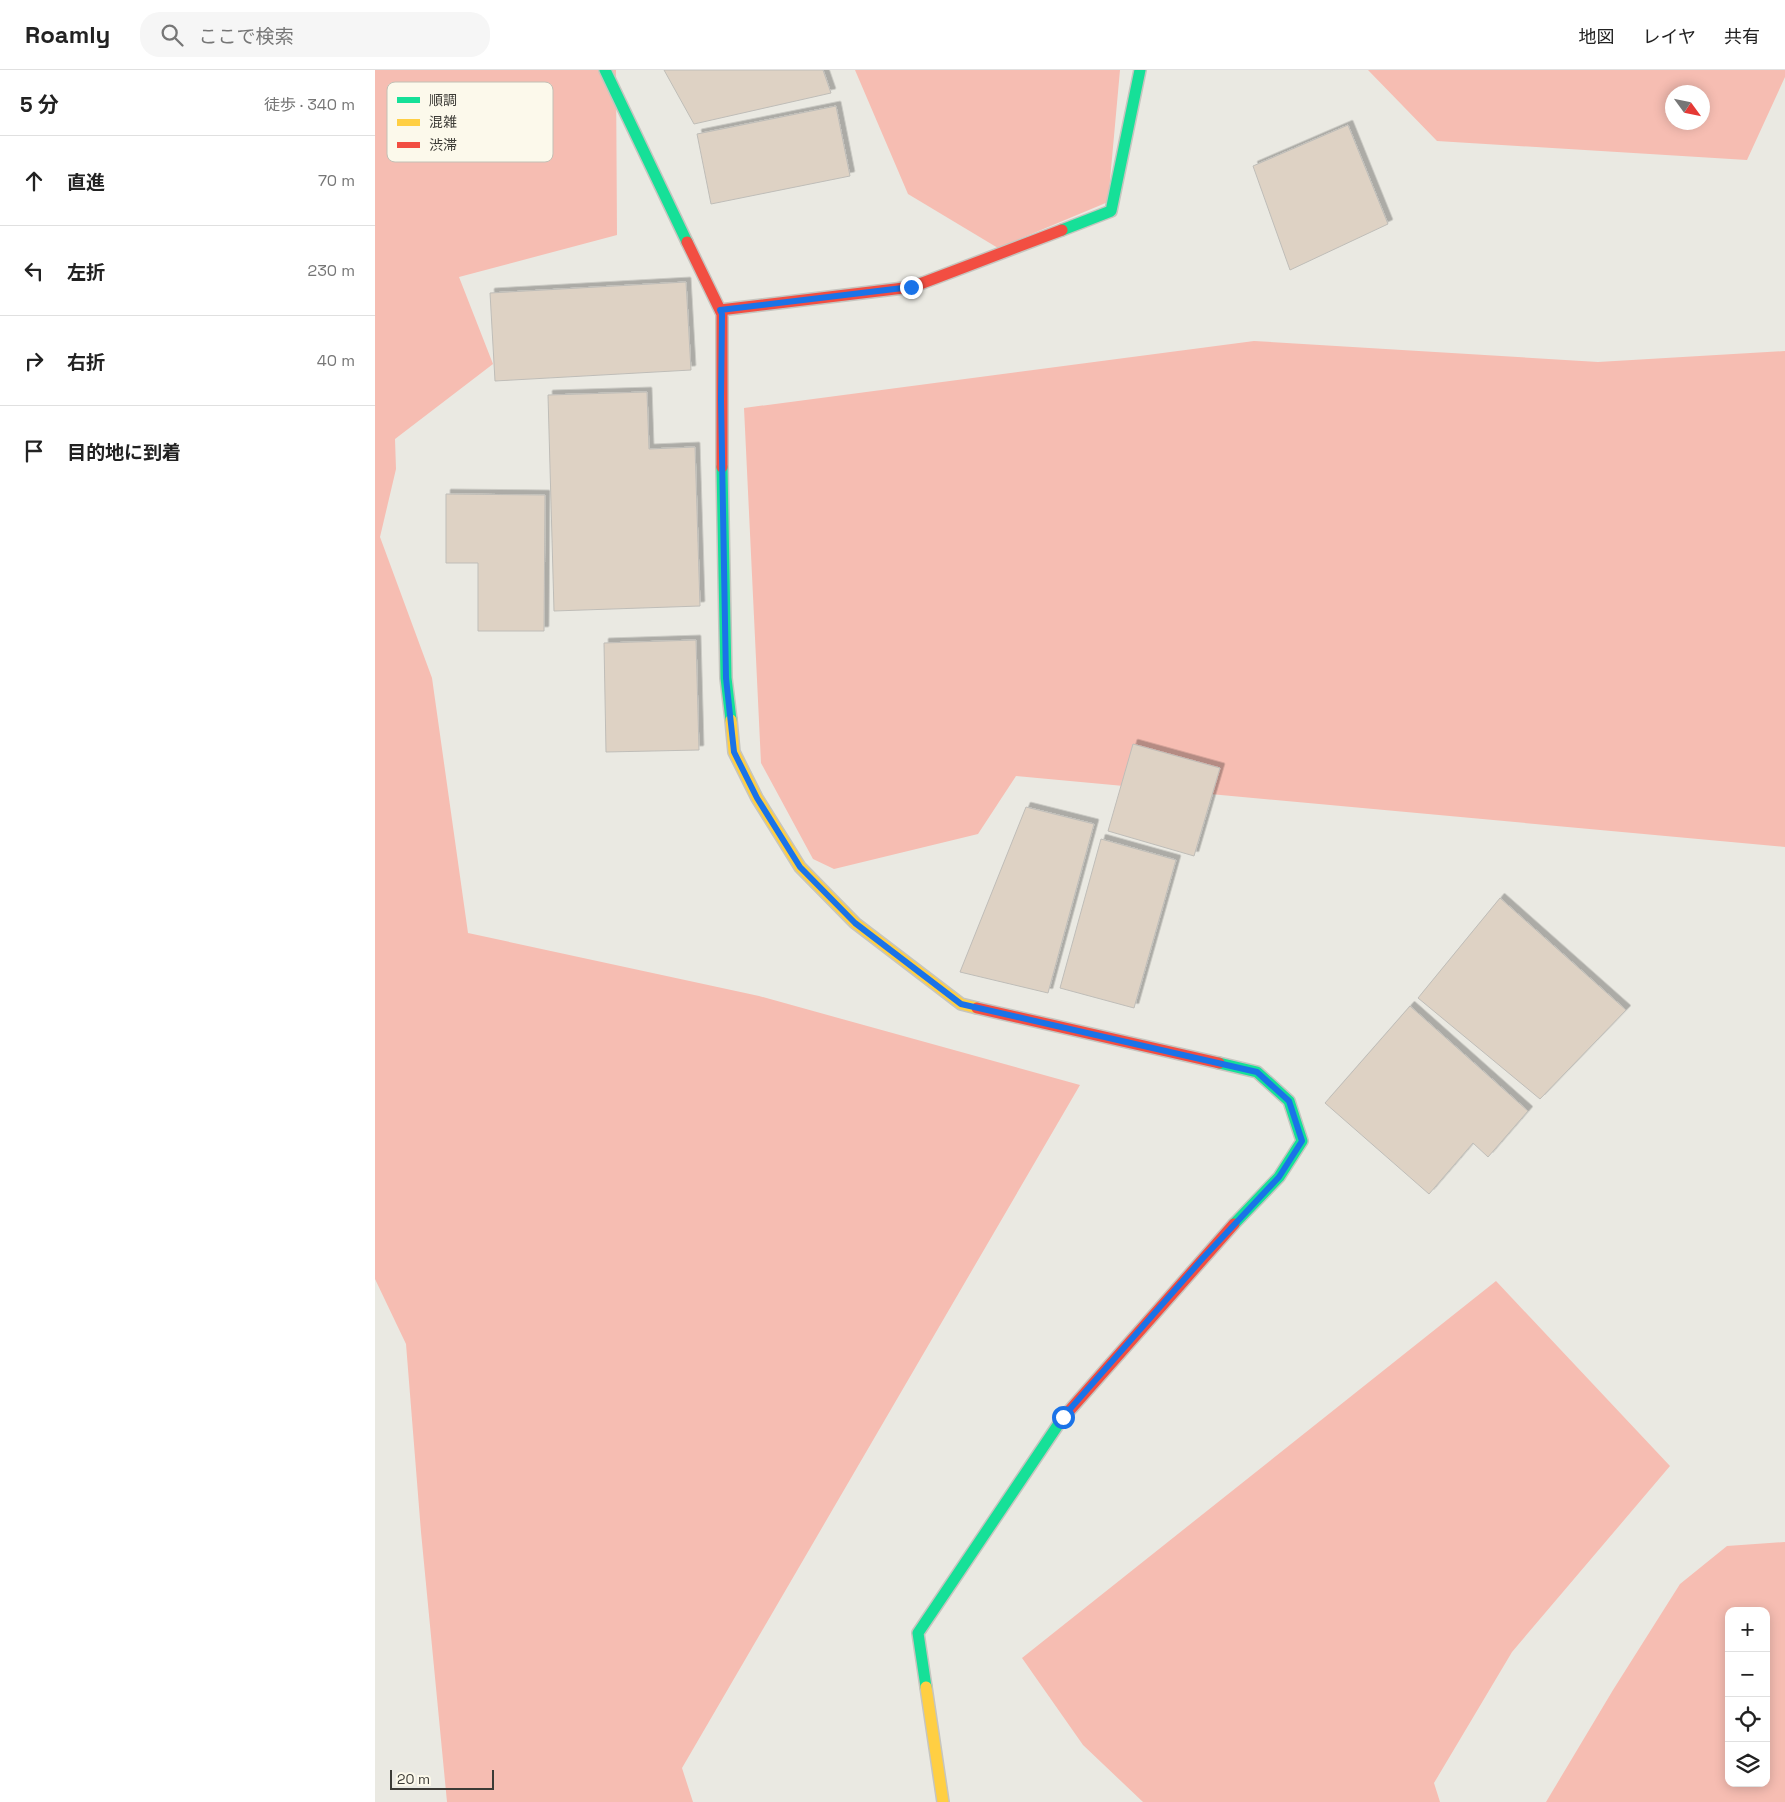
<!DOCTYPE html>
<html lang="ja">
<head>
<meta charset="utf-8">
<style>
	:root { --surface:#fff; --page:#f6f6f6; --text:#222; --muted:#767676; --line:#e0e0e0 }
	body { margin:0; font-family:"Space Grotesk","Noto Sans JP",sans-serif; background:var(--page); color:var(--text) }
	.controls { position:absolute; right:15px; bottom:15px; display:grid; overflow:hidden; border-radius:10px; box-shadow:0 2px 12px #0003 }
	.controls button { width:45px; height:45px; display:grid; place-items:center; padding:0; border:0; border-bottom:1px solid var(--line); background:var(--surface); color:var(--text); font:25px sans-serif }
	.compass { position:absolute; left:1290px; top:15px; width:45px; height:45px; border-radius:50%; background:var(--surface); box-shadow:0 2px 12px #0003; rotate:123deg }
	.scale { position:absolute; left:15px; bottom:12px; width:104px; box-sizing:border-box; padding-left:5px; border:2px solid #3c3b36; border-top:0; font-size:14px; line-height:18px; white-space:nowrap; color:#3c3b36; -webkit-text-stroke:4px #fcf9eb; paint-order:stroke }
	.stop { position:absolute; width:15px; height:15px; margin:-11px; border:4px solid #1a73e8; border-radius:50%; background:#fff }
	.stop.end { background:#1a73e8; border-color:#fff; box-shadow:0 1px 5px #0008 }
	.list { margin:0; padding:0; list-style:none }
	h2 { display:flex; justify-content:space-between; align-items:center; height:65px; margin:0; padding:0 20px; font-size:21px }
	h2 small { font-size:16px; font-weight:400; color:var(--muted) }
	.list li { display:grid; grid-template-columns:32px 1fr auto; gap:15px; align-items:center; box-sizing:border-box; height:90px; padding:0 20px; border-top:1px solid var(--line) }
	.list b { display:block; font-size:19px; white-space:nowrap }
	.list em { font-size:16px; font-style:normal; color:var(--muted) }
	.icon { flex:none; width:28px; height:28px; fill:none; stroke:currentColor; stroke-width:2; stroke-linecap:round; stroke-linejoin:round }
	.map { position:relative; flex:none; width:1410px; height:1732px; overflow:hidden }
	header { display:flex; align-items:center; gap:30px; box-sizing:border-box; height:70px; padding:0 25px; background:var(--surface); border-bottom:1px solid var(--line) }
	header strong { font-size:24px }
	nav { display:flex; gap:28px; margin-inline-start:auto; font-size:18px }
	.search { width:350px; height:45px; background:var(--page); display:flex; align-items:center; gap:12px; box-sizing:border-box; padding:0 18px; border-radius:20px; color:var(--muted); font-size:19px }
	main { display:flex }
	aside { flex:1; background:var(--surface) }
	.map>svg:first-child { display:block }
	.forest { fill:#f6bdb2; fill-rule:evenodd }
	.building { fill:#ded2c4; stroke:#bfbdb8; filter:url(#shadow) }
	.lines { fill:none; stroke-linecap:round; stroke-linejoin:round }
	.fast-casing { stroke:#c6c5bf; stroke-width:14 }
	.slow-casing { stroke:#c6c5bf; stroke-width:14 }
	.jam-casing { stroke:#c6c5bf; stroke-width:14 }
	.fast { stroke:#16e098; stroke-width:11 }
	.slow { stroke:#ffcf43; stroke-width:11 }
	.jam { stroke:#f24e42; stroke-width:11 }
	.route { stroke:#1a73e8; stroke-width:6 }
	.key { fill:#fcf9eb; stroke:#c2c0b5; stroke-width:1 }
	.key-label { font-size:14px; fill:#3c3b36 }
</style>
</head>
<body>
<header>
<strong>Roamly</strong>
<div class="search"><svg class="icon" aria-label="search" viewBox="0 0 24 24"><circle cx="10" cy="10" r="6"/><path d="M15 15l6 6"/></svg>ここで検索</div>
<nav><a>地図</a><a>レイヤ</a><a>共有</a></nav>
</header>
<main>
<aside>
<h2>5 分<small>徒歩 · 340 m</small></h2>
<ul class="list">
<li><svg class="icon" aria-label="ahead" viewBox="0 0 24 24"><path d="M12 20V5M6 11l6-6 6 6"/></svg><div><b>直進</b></div><em>70 m</em></li>
<li><svg class="icon" aria-label="left" viewBox="0 0 24 24"><path d="M17 20v-9H6M10 6l-5 5 5 5"/></svg><div><b>左折</b></div><em>230 m</em></li>
<li><svg class="icon" aria-label="right" viewBox="0 0 24 24"><path d="M7 20v-9h11M14 6l5 5-5 5"/></svg><div><b>右折</b></div><em>40 m</em></li>
<li><svg class="icon" aria-label="arrive" viewBox="0 0 24 24"><path d="M6 21V4h12l-3 4 3 4H6"/></svg><div><b>目的地に到着</b></div></li>
</ul>
</aside>
<div class="map">
<svg width="1410" height="1732" viewBox="0 0 1410 1732">
	<defs>
		<filter id="shadow"><feDropShadow dx="4.5" dy="-4.5" stdDeviation="0" flood-color="#0004"/></filter>
	</defs>
	<rect width="100%" height="100%" fill="#eae9e2"/>
	<path class="forest" d="M0,0h241l1,165 -158,42 34,87 -98,75 1,30 -16,68 52,141 36,255 291,63 321,89 -398,683 11,34h-246l-26,-270 -15,-188 -31,-65z
		M480,0h265l-12,132 -110,46 -90,-54z
		M993,0h417v7l-38,83 -310,-19zM1328,22v30h-30v-30z
		M879,271l344,21 187,-11v496l-769,-71 -38,58 -144,35 -21,-10 -52,-96 -17,-355z
		M1121,1211l174,185 -158,186 -78,131 6,19h-297l-60,-57 -61,-87z
		M1410,1472v260h-239l67,-112 67,-106 47,-38zM1354,1541h37v172h-37z"/>
	<path class="building" d="M289,0h159l8,23 -137,31z
		M461,36l14,70 -139,28 -14,-70z
		M973,55l40,99 -98,46 -37,-104z
		M311,212l5,88 -196,11 -5,-88z
		M272,322l2,57 46,-2 5,159 -146,5 -6,-216z
		M71,424l99,1 -1,136h-66v-68h-32z
		M321,570l3,110 -93,2 -2,-109z
		M758,674l87,24 -26,88 -86,-25z
		M651,737l68,17 -46,169 -88,-21z
		M726,769l75,21 -42,148 -74,-20z
		M1125,828l126,112 -86,89 -122,-101z
		M1035,936l118,105 -40,46 -15,-14 -44,51 -104,-91z"/>
	<g class="lines">
		<defs>
			<path id="fast" d="M230,0l82,172
				M687,160l49,-19 29,-141
				M347,397l4,211 5,42
				M844,993l38,9 32,29 13,40 -23,36 -45,47
				M551,1617l-8,-54 144,-214"/>
			<path id="slow" d="M356,650l3,32 23,46 43,69 55,56 106,81 16,4
				M551,1617l17,115"/>
			<path id="jam" d="M312,172l35,72v153
				M345,240l192,-23 150,-57
				M602,938l242,55
				M687,1349l172,-195"/>
		</defs>
		<use href="#fast" class="fast-casing"/>
		<use href="#slow" class="slow-casing"/>
		<use href="#jam" class="jam-casing"/>
		<use href="#fast" class="fast"/>
		<use href="#slow" class="slow"/>
		<use href="#jam" class="jam"/>
	</g>
	<g class="lines">
		<path class="route" d="M536,217l-191,23 2,4 -1,85 5,279 8,74 23,46 43,69 55,56 106,81 296,68 32,29 13,40 -23,36 -76,81 -140,159"/>
	</g>
	<rect x="12" y="12" width="166" height="80" rx="8" class="key"/>
	<rect x="22" y="27" width="23" height="6" fill="#16e098"/>
	<rect x="22" y="49" width="23" height="7" fill="#ffcf43"/>
	<rect x="22" y="72" width="23" height="6" fill="#f24e42"/>
	<g class="key-label">
		<text x="54" y="35">順調</text>
		<text x="54" y="57">混雑</text>
		<text x="54" y="80">渋滞</text>
	</g>
</svg>
<div class="controls">
<button>+</button>
<button>−</button>
<button><svg class="icon" aria-label="locate" viewBox="0 0 24 24"><circle cx="12" cy="12" r="6"/><path d="M12 2v4M12 18v4M2 12h4M18 12h4"/></svg></button>
<button><svg class="icon" aria-label="layers" viewBox="0 0 24 24"><path d="M12 4l9 5-9 5-9-5zM3 14l9 5 9-5"/></svg></button>
</div>
<svg class="compass" viewBox="-18 -18 36 36"><path d="M0-13l5 13h-10z" fill="#e53935"/><path d="M0 13l5-13h-10z" fill="#767676"/></svg>
<div class="scale">20 m</div>
<div class="stop" style="left:688px;top:1347px"></div>
<div class="stop end" style="left:536px;top:217px"></div>
</div>
</main>
</body>
</html>
